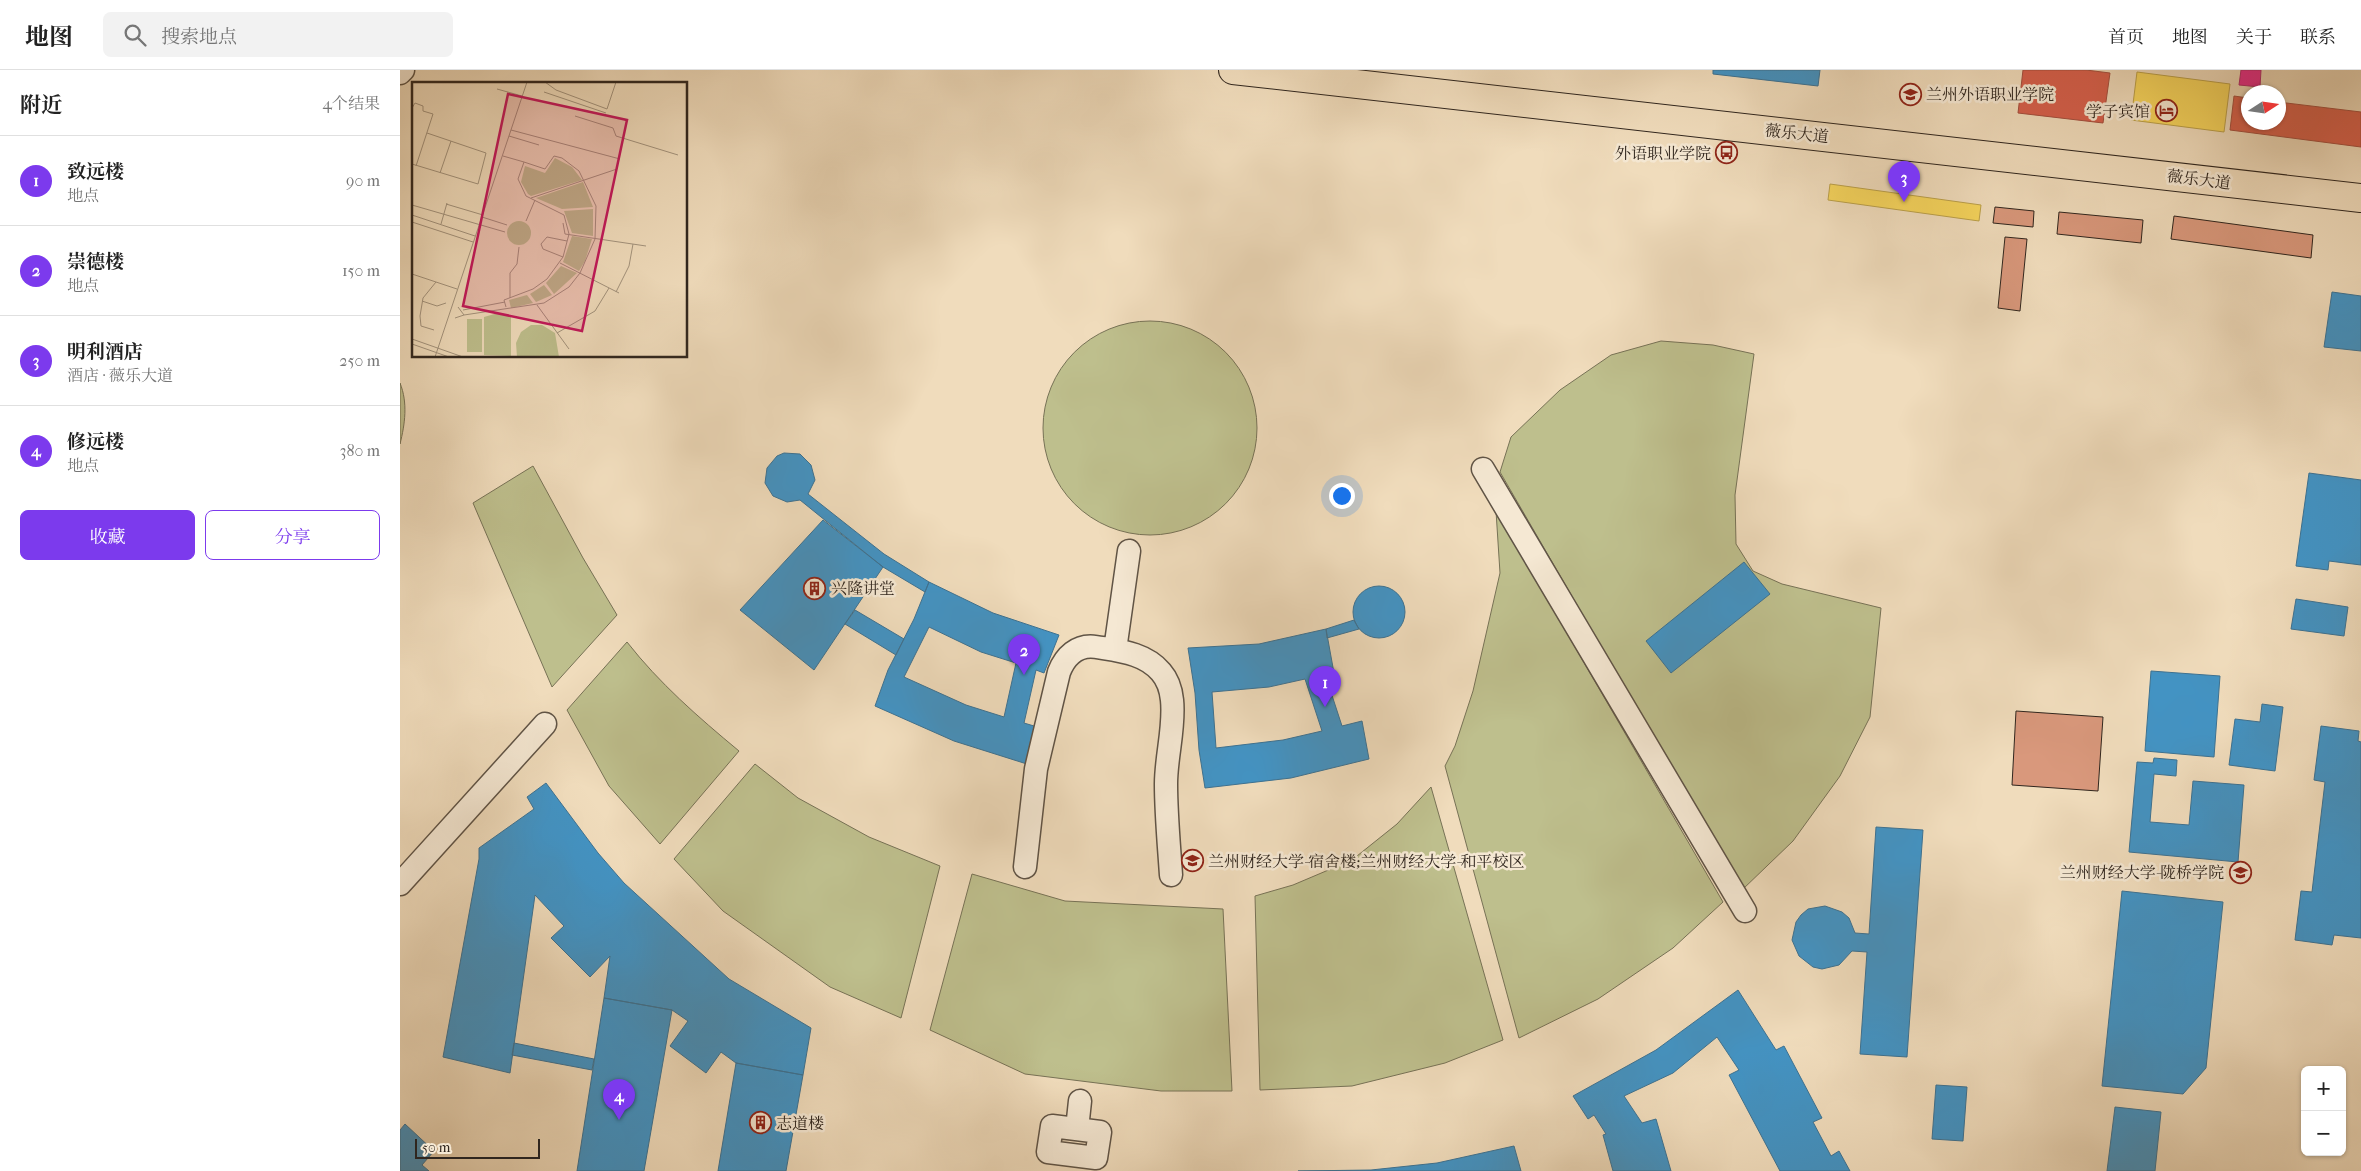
<!DOCTYPE html>
<html lang="zh">
<head>
<meta charset="utf-8">
<style>
	:root { --surface:#fff; --page:#f2f2f2; --text:#222; --muted:#767676; --line:#e0e0e0; --accent:#7c3aed }
	body { margin:0; font-family:"IM FELL French Canon","Noto Serif SC",serif; background:var(--page); color:var(--text) }
	.controls { position:absolute; right:15px; bottom:15px; display:grid; overflow:hidden; border-radius:8px; box-shadow:0 1px 4px #0004 }
	.controls button { width:45px; height:45px; display:grid; place-items:center; padding:0; border:0; border-bottom:1px solid var(--line); background:var(--surface); color:var(--text); font:25px sans-serif }
	.compass { position:absolute; left:1841px; top:15px; width:45px; height:45px; border-radius:50%; background:var(--surface); box-shadow:0 1px 4px #0004; rotate:78deg }
	.scale { position:absolute; left:15px; bottom:12px; width:125px; box-sizing:border-box; padding-left:5px; border:2px solid #30261e; border-top:0; font-size:14px; line-height:18px; white-space:nowrap; color:#30261e; -webkit-text-stroke:4px #f5e8d3; paint-order:stroke }
	.you { position:absolute; left:941px; top:425px; width:18px; height:18px; margin:-12px; border:4px solid #fff; border-radius:50%; background:#1a73e8; box-shadow:0 0 0 8px #1a73e833 }
	.badge { display:grid; place-items:center; width:32px; height:32px; border-radius:50%; background:var(--accent); color:#fff; font-size:16px; font-weight:700 }
	.pin { position:absolute; translate:-50% -41px; filter:drop-shadow(0 1px 2px #0008) }
	.pin::after { content:''; position:absolute; top:26px; width:18px; height:15px; background:inherit; clip-path:polygon(0 0,100% 0,50% 100%) }
	.list { margin:0; padding:0; list-style:none }
	h2 { display:flex; justify-content:space-between; align-items:center; height:65px; margin:0; padding:0 20px; font-size:21px }
	h2 small { font-size:16px; font-weight:400; color:var(--muted) }
	.list li { display:grid; grid-template-columns:32px 1fr auto; gap:15px; align-items:center; box-sizing:border-box; height:90px; padding:0 20px; border-top:1px solid var(--line) }
	.list b { display:block; font-size:19px; white-space:nowrap }
	.list p { margin:0; font-size:16px; white-space:nowrap; color:var(--muted) }
	.list em { font-size:16px; font-style:normal; color:var(--muted) }
	.actions { display:flex; gap:10px; padding:15px 20px }
	.actions a { flex:1; padding:11px 0; border:1px solid var(--accent); border-radius:8px; text-align:center; font-size:18px; color:var(--accent) }
	.actions .main { background:var(--accent); color:#fff }
	.icon { flex:none; width:28px; height:28px; fill:none; stroke:currentColor; stroke-width:2; stroke-linecap:round; stroke-linejoin:round }
	.map { position:relative; flex:none; width:1961px; height:1101px; overflow:hidden }
	header { display:flex; align-items:center; gap:30px; box-sizing:border-box; height:70px; padding:0 25px; background:var(--surface); border-bottom:1px solid var(--line) }
	header strong { font-size:24px }
	nav { display:flex; gap:28px; margin-inline-start:auto; font-size:18px }
	.search { width:350px; height:45px; background:var(--page); display:flex; align-items:center; gap:12px; box-sizing:border-box; padding:0 18px; border-radius:8px; color:var(--muted); font-size:19px }
	main { display:flex }
	aside { flex:1; background:var(--surface) }
	.map>svg:first-child { display:block }
	.green { fill:#bebf8d; stroke:#777256 }
	.homes { fill:#f6d55c; stroke:#bba049 }
	.shops { fill:#d6604d; stroke:#a44f3f }
	.schools { fill:#4393c3; stroke:#3d7292; fill-rule:evenodd }
	.health { fill:#e7298a; stroke:#b0286a }
	.building { fill:#d9987c; stroke:#30261e }
	.lines { fill:none; stroke-linecap:round; stroke-linejoin:round }
	.minor-casing { stroke:#605446; stroke-width:25 }
	.major-casing { stroke:#30261e; stroke-width:30 }
	.minor { stroke:#f5e8d3; stroke-width:22 }
	.major { stroke:#f0dcbc; stroke-width:28 }
	.labels { text-anchor:middle; stroke-width:5; stroke-linejoin:round; paint-order:stroke }
	.poi-label { font-size:16px; fill:#30261e; stroke:#f5e8d3; text-anchor:start }
	.street-label { font-size:16px; fill:#30261e; stroke:#f5e8d3 }
	.inset-road { fill:none; stroke:#a3937d; stroke-width:1 }
	.view { fill:#c2185b; fill-opacity:0.15; stroke:#c2185b; stroke-width:2.5 }
	.inset-edge { fill:none; stroke:#30261e; stroke-width:2.5 }
</style>
</head>
<body>
<header>
<strong>地图</strong>
<div class="search"><svg class="icon" aria-label="search" viewBox="0 0 24 24"><circle cx="10" cy="10" r="6"/><path d="M15 15l6 6"/></svg>搜索地点</div>
<nav><a>首页</a><a>地图</a><a>关于</a><a>联系</a></nav>
</header>
<main>
<aside>
<h2>附近<small>4个结果</small></h2>
<ul class="list">
<li><span class="badge">1</span><div><b>致远楼</b><p>地点</p></div><em>90 m</em></li>
<li><span class="badge">2</span><div><b>崇德楼</b><p>地点</p></div><em>150 m</em></li>
<li><span class="badge">3</span><div><b>明利酒店</b><p>酒店 · 薇乐大道</p></div><em>250 m</em></li>
<li><span class="badge">4</span><div><b>修远楼</b><p>地点</p></div><em>380 m</em></li>
</ul>
<div class="actions"><a class="main">收藏</a><a>分享</a></div>
</aside>
<div class="map">
<svg width="1961" height="1101" viewBox="0 0 1961 1101">
	<rect width="100%" height="100%" fill="#f0dcbc"/>
	<filter id="stains"><feTurbulence type="fractalNoise" baseFrequency=".004" numOctaves="4"/><feColorMatrix values="0 0 0 0 .2 0 0 0 0 .09 0 0 0 0 .02 0 0 0 .5 -.17"/></filter>
	<radialGradient id="worn" r=".72"><stop offset=".6" stop-color="#630" stop-opacity="0"/><stop offset="1" stop-color="#630" stop-opacity=".3"/></radialGradient>
	<path class="green" d="M643 358a107 107 0 1 1 214 0a107 107 0 1 1-214 0Z
		M1261,271l52,4 41,9 -19,141 1,49 17,27 29,13 99,24 -11,109 -30,59 -47,65 -51,49 -242,-418 11,-35 49,-47 51,-35z
		M0,313c8,20 5,41 0,61z
		M133,396l50,92 34,57 -65,72 -79,-184z
		M1096,441l227,391 -50,46 -75,51 -79,39 -74,-272 10,-20 18,-55 27,-118z
		M227,572c32,41 71,75 112,109l-79,93 -51,-58 -42,-76z
		M355,694l43,34 71,39 71,29 -39,152 -71,-31 -107,-76 -49,-52z
		M1031,717l72,253 -58,23 -93,23 -92,4 -5,-194 38,-11 59,-25 45,-36z
		M572,804l93,27 158,8 9,182h-71l-136,-17 -95,-44z"/>
	<path class="homes" d="M1737,2l93,12 -6,48 -93,-12z
		M1430,114l151,21 -2,16 -151,-21z"/>
	<path class="shops" d="M1623,0h63l24,3 -7,50 -85,-10z
		M1834,26l14,2v24h30v-20l83,10v35l-131,-17z"/>
	<path class="schools" d="M1313,0h107l-2,16 -105,-12z
		M1932,222l29,4v55l-37,-4z
		M384,383l16,1 11,11 4,15 -7,14 76,60 45,28 -4,10 -42,-25 -83,-67 -13,2 -14,-6 -8,-13 2,-15 10,-12z
		M1909,403l52,7v85l-32,-4 -1,9 -32,-4z
		M423,450l60,47 -69,103 -74,-60z
		M1344,492l26,32 -99,79 -25,-32z
		M529,512l64,31 66,22 -15,38 -8,-3 -12,53 20,6 -14,36 -76,-24 -79,-35 13,-36 26,-51zM529,557l52,25 35,11 -12,54 -38,-12 -62,-28z
		M953 542a26 26 0 1 1 52 0a26 26 0 1 1-52 0Z
		M1896,529l52,8 -4,29 -53,-7z
		M455,540l49,29 -8,16 -51,-31z
		M954,550l5,9 -32,9 -1,-9z
		M926,559l8,44 -9,1 17,52 20,-5 7,38 -78,19 -86,10 -6,-38 -4,-57 -7,-45 71,-4zM905,609l17,52 -39,9 -67,8 -4,-56 57,-5z
		M1751,601l69,5 -6,81 -69,-6z
		M1862,634l21,3 -8,64 -46,-6 6,-46 25,3z
		M1921,656l38,5 -1,10 3,1v196l-27,-3 -2,10 -37,-5 6,-49 11,1 13,-110 -11,-2z
		M1754,688l23,2 -1,16 -22,-2 -4,48 39,3 4,-44 51,4 -6,77 -109,-10 8,-90 16,1z
		M146,713l52,70 26,30 105,96 82,49 -8,47 -67,-12 -15,-11 -15,21 -36,-27 18,-25 -16,-11 -68,-12 6,-42 -20,21 -39,-39 13,-12 -29,-31 -25,178 -67,-16 36,-198v-11l55,-39 -7,-12z
		M1476,757l47,3 -16,227 -47,-3 7,-102 -15,-1 -13,14 -17,4 -9,-2 -14,-11 -7,-16 4,-18 5,-7 7,-6 17,-3 17,6 7,6 6,15 14,1z
		M1722,821l101,11 -17,166 -23,26 -81,-8z
		M1338,920l38,60 8,-4 38,72 -9,4 18,34 8,-5 11,20h-70l-51,-96 10,-5 -22,-33 -44,36 -49,23 18,27 14,-4 15,52h-58l-10,-36 3,-1 -12,-19 -6,4 -15,-23 83,-46z
		M204,928l68,12 -28,161h-67z
		M114,973l80,16 -2,11 -80,-15z
		M336,993l67,12 -17,96h-68z
		M1536,1015l31,2 -4,54 -31,-2z
		M1715,1037l46,5 -6,59h-48z
		M5,1054l29,27 -12,14 7,6h-29v-41z
		M1114,1076l7,25h-223l73,-1 66,-7z"/>
	<path class="health" d="M1841,0h20l-1,17 -21,-2z"/>
	<path class="building" d="M1595,137l39,4 -1,16 -40,-4z
		M1659,142l84,8 -2,23 -84,-9z
		M1774,146l139,19 -2,23 -140,-19z
		M1605,167l22,2 -7,72 -22,-3z
		M1616,641l87,6 -5,74 -86,-6z"/>
	<g class="lines">
		<defs>
			<path id="minor" d="M0,3l3,-3
				M1083,399l262,442
				M715,580l14,-99
				M625,797l11,-98 23,-97c6,-15 18,-28 37,-25 24,4 49,6 65,25 7,8 10,18 11,28 3,27 -6,56 -6,84 0,30 3,61 5,91
				M0,814l145,-160
				M652,1056l48,6 -4,26 -48,-6z
				M677,1059l3,-28"/>
			<path id="major" d="M833,0l1128,128"/>
		</defs>
		<use href="#minor" class="minor-casing"/>
		<use href="#major" class="major-casing"/>
		<use href="#minor" class="minor"/>
		<use href="#major" class="major"/>
	</g>
	<defs>
		<symbol id="university-ring" viewBox="-11 -11 22 22"><circle r="9.5" fill="#f5e8d3" stroke="#8f2418" stroke-width="1.5"/><path d="M0-5L7-2L0 1L-7-2ZM-4 1L0 2.5L4 1V4Q0 6-4 4Z" fill="#8f2418"/></symbol>
		<symbol id="hotel-ring" viewBox="-11 -11 22 22"><circle r="9.5" fill="#f5e8d3" stroke="#8f2418" stroke-width="1.5"/><path d="M-6-4.5h1.5V1H6V5H4.5V3h-9V5H-6ZM-4 0a1.8 1.8 0 1 1 3.6 0ZM.5 0V-2.5h3Q6-2.5 6 0Z" fill="#8f2418"/></symbol>
		<symbol id="bus-ring" viewBox="-11 -11 22 22"><circle r="9.5" fill="#f5e8d3" stroke="#8f2418" stroke-width="1.5"/><path d="M-5-6H5V4H4V6H2V4H-2V6H-4V4H-5ZM-3.5-4V0h7V-4ZM-3.5 1.2v1.5H-2V1.2ZM2 1.2v1.5H3.5V1.2Z" fill="#8f2418"/></symbol>
		<symbol id="building-ring" viewBox="-11 -11 22 22"><circle r="9.5" fill="#f5e8d3" stroke="#8f2418" stroke-width="1.5"/><path d="M-4-6H4V6H1V3H-1V6H-4ZM-2.5-4.3h1.7v1.8h-1.7ZM.8-4.3h1.7v1.8H.8ZM-2.5-1h1.7V.8h-1.7ZM.8-1h1.7V.8H.8Z" fill="#8f2418"/></symbol>
	</defs>
	<g fill-rule="evenodd">
		<use href="#university-ring" x="1498" y="12" width="25" height="25"/>
		<use href="#hotel-ring" x="1754" y="28" width="25" height="25"/>
		<use href="#bus-ring" x="1314" y="70" width="25" height="25"/>
		<use href="#building-ring" x="402" y="506" width="25" height="25"/>
		<use href="#university-ring" x="780" y="778" width="25" height="25"/>
		<use href="#university-ring" x="1828" y="790" width="25" height="25"/>
		<use href="#building-ring" x="348" y="1040" width="25" height="25"/>
	</g>
	<g class="labels">
		<g class="poi-label">
			<text x="1526" y="30">兰州外语职业学院</text>
			<text x="1750" y="47" text-anchor="end">学子宾馆</text>
			<text x="1311" y="89" text-anchor="end">外语职业学院</text>
			<text x="431" y="524">兴隆讲堂</text>
			<text x="808" y="797">兰州财经大学-宿舍楼;兰州财经大学-和平校区</text>
			<text x="1824" y="808" text-anchor="end">兰州财经大学-陇桥学院</text>
			<text x="376" y="1059">志道楼</text>
		</g>
		<g class="street-label">
			<text transform="translate(1397 63) rotate(6)" y="6">薇乐大道</text>
			<text transform="translate(1799 109) rotate(7)" y="6">薇乐大道</text>
		</g>
	</g>
	<g transform="translate(12 12)">
		<rect width="275" height="275" fill="#f0dcbc"/>
		<path d="M143,76l17,9 10,13 -51,16 -3,-2 -7,-12 4,-16 20,7zM171,100l10,25 -31,2 -26,-11zM181,127v27l-21,-3 -8,-22zM95 151a12 12 0 1 1 24 0a12 12 0 1 1-24 0ZM160,154l20,3 -7,22 -6,10 -16,-9zM149,184l16,7 -23,21 -8,-11zM132,203l8,10 -16,7 -6,-8zM115,213l6,8 -22,5 -2,-8zM86,231l13,4v39l-27,-1v-38zM55,237h15v33h-15zM130,243l13,8 4,24h-42l-1,-14 5,-11 10,-7z" fill="#bebf8d"/>
		<path class="inset-road" d="M133,0l11,8 51,19 9,-27M85,7l25,7M132,10l62,21M0,26l3,-5 8,3v5M163,34l38,12 3,8 62,19M99,48l109,29M97,54l30,9M91,74l21,6M0,82l66,20 8,-31 -59,-20M4,84l17,-52 -10,-3M28,91l11,-32M119,116l86,-29M34,122l37,11M0,123l93,27M0,133l63,21M70,135l25,8M114,139l9,-21M0,140l61,20M151,141l2,11 81,12M29,142l6,-21M151,175l-20,-8 -2,-5 6,-7 20,4M148,181l59,30M0,192l45,15M204,210l13,-26 4,-22M98,216v-25l7,-9 2,-17M10,219l15,5 9,-3M125,223l32,44M51,228l42,-8M52,233l80,-12 25,-16 11,-14 15,-34 1,-33 -17,-35 -17,-13 -8,-2 -9,13 -21,-7 -6,17 8,17 38,19 5,19 -6,23 -16,22 -14,10 -29,11 2,7M43,236l9,-3 -6,-8M22,248l-13,-4 -1,-10 3,-18 13,-16M145,251l38,-22 14,-23M0,257l51,18M0,262l37,13M23,275l92,-275"/>
		<path class="view" d="M96,12l119,26 -45,211 -119,-25z"/>
		<rect width="275" height="275" class="inset-edge"/>
	</g>
	<rect width="100%" height="100%" filter="url(#stains)"/>
	<rect width="100%" height="100%" fill="url(#worn)"/>
</svg>
<div class="controls">
<button>+</button>
<button>−</button>
</div>
<svg class="compass" viewBox="-18 -18 36 36"><path d="M0-13l5 13h-10z" fill="#e53935"/><path d="M0 13l5-13h-10z" fill="#767676"/></svg>
<div class="scale">50 m</div>
<div class="you"></div>
<div class="pin badge" style="left:925px;top:637px">1</div>
<div class="pin badge" style="left:624px;top:605px">2</div>
<div class="pin badge" style="left:1504px;top:132px">3</div>
<div class="pin badge" style="left:219px;top:1050px">4</div>
</div>
</main>
</body>
</html>
